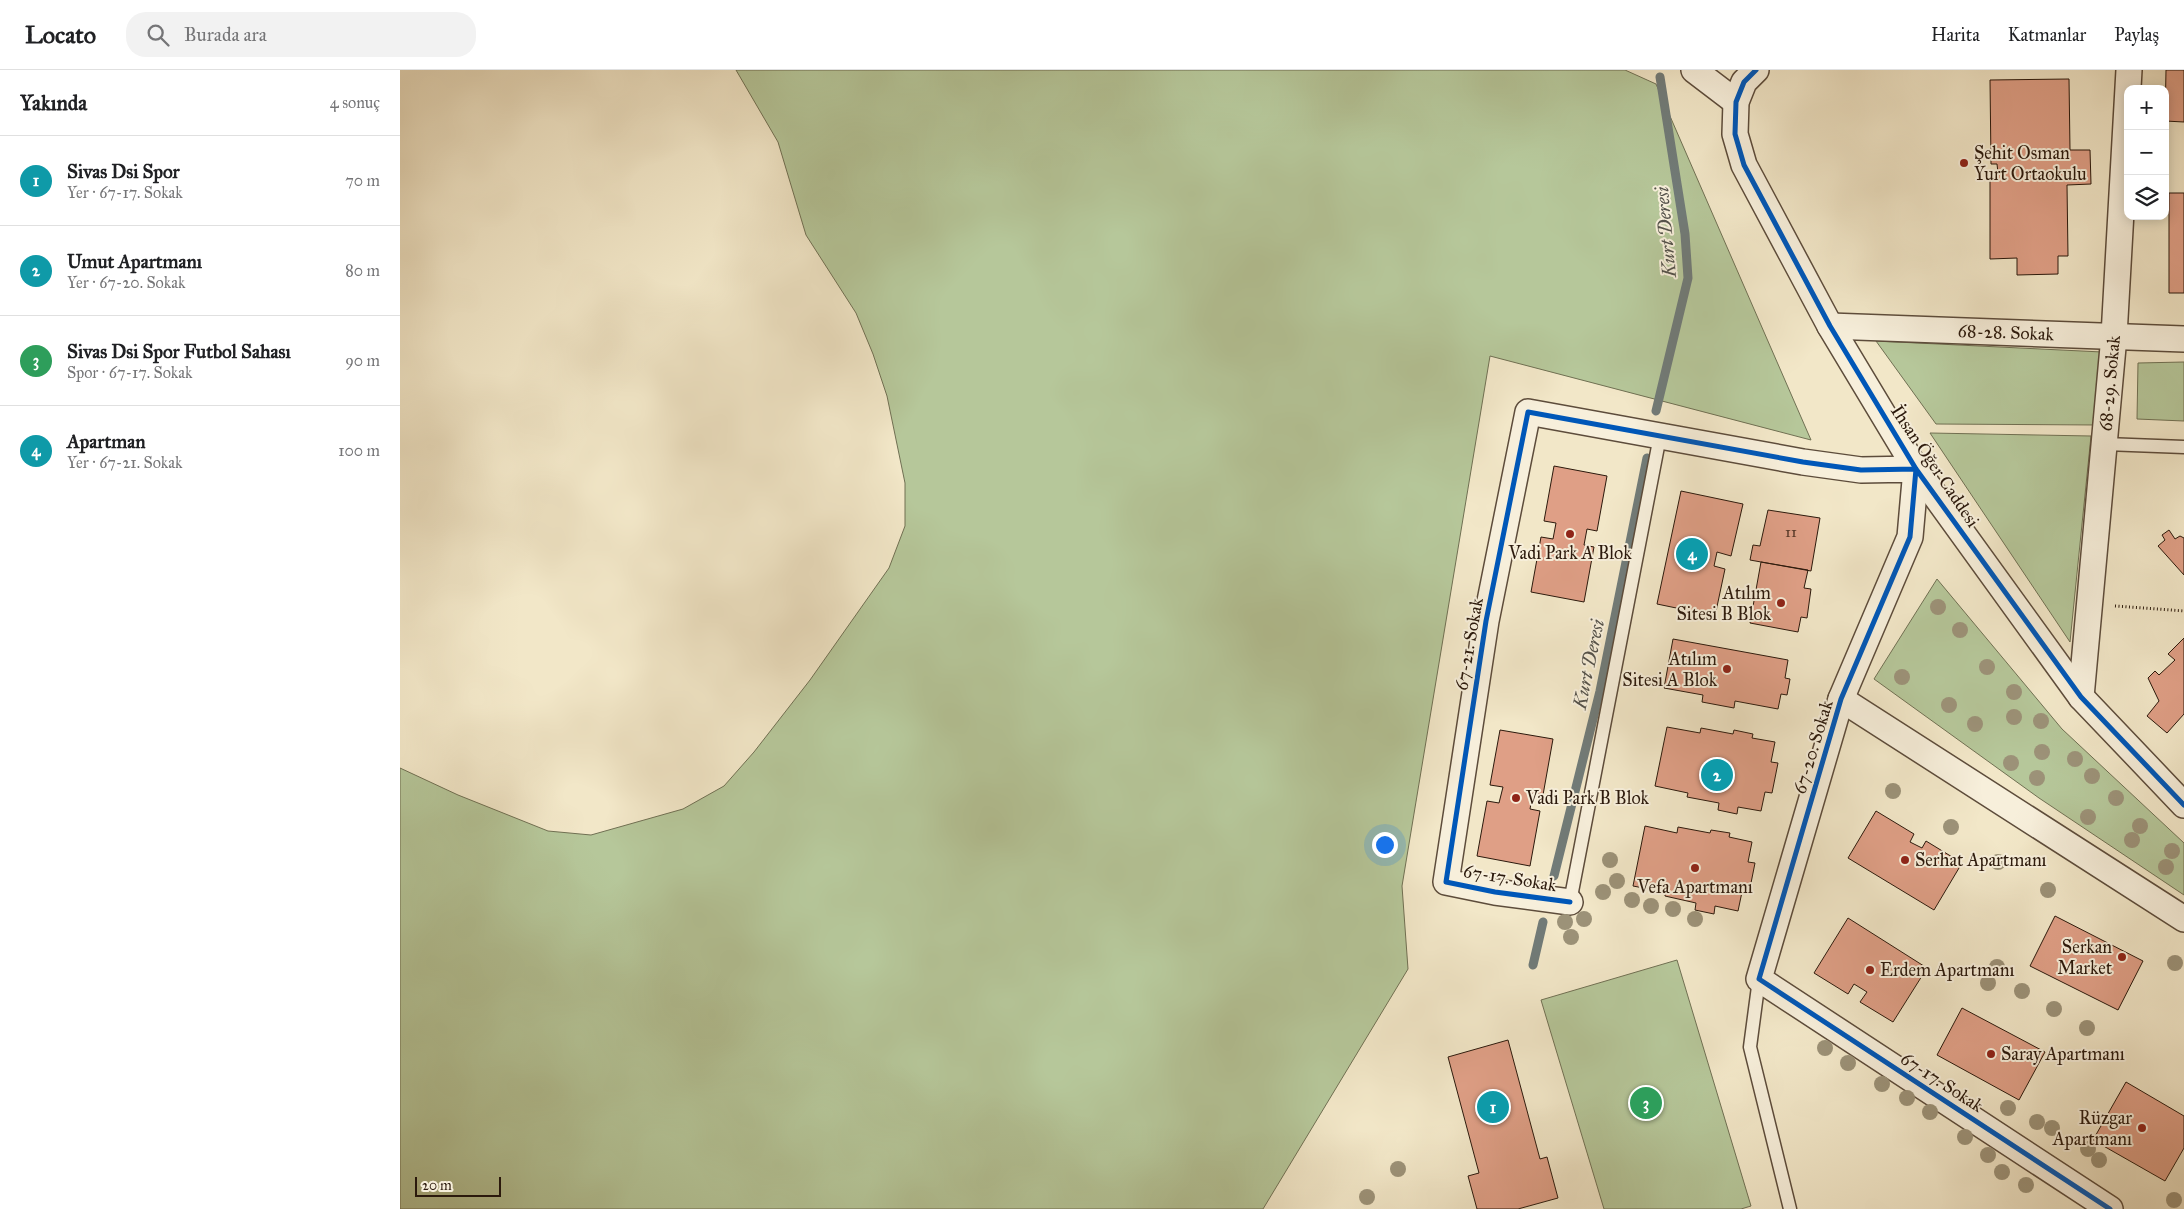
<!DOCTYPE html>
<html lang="tr">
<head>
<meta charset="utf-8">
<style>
	:root { --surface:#fff; --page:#f2f2f2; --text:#202124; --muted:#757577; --line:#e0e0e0; --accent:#8f2418 }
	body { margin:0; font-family:"IM FELL Great Primer",serif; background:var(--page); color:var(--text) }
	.controls { position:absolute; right:15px; top:15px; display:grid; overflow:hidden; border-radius:10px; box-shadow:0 2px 12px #0003 }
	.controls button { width:45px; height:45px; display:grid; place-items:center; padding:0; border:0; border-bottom:1px solid var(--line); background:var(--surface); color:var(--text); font:25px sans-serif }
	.scale { position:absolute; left:15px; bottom:12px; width:86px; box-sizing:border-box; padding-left:5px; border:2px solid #2b190c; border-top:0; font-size:14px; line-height:18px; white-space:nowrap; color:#2b190c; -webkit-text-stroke:4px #f7efdb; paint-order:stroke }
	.you { position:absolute; left:984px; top:774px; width:18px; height:18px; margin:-12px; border:4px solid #fff; border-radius:50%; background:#1a73e8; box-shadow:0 0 0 8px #1a73e833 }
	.badge { display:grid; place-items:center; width:32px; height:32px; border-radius:50%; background:var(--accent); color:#fff; font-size:16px; font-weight:700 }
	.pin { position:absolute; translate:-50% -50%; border:2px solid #fff; box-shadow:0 1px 5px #0006 }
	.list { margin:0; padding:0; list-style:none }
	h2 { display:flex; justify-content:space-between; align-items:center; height:65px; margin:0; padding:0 20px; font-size:21px }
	h2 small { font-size:16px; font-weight:400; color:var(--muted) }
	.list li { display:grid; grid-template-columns:32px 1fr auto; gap:15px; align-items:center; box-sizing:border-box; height:90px; padding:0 20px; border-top:1px solid var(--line) }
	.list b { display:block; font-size:19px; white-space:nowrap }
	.list p { margin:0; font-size:16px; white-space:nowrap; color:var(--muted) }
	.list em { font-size:16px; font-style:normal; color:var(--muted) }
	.icon { flex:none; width:28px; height:28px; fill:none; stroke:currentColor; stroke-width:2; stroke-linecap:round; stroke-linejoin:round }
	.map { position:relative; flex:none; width:1784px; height:1139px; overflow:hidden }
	header { display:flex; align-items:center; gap:30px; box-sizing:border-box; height:70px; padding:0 25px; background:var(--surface); border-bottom:1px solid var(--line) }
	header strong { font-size:24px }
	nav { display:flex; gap:28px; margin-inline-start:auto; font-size:18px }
	.search { width:350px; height:45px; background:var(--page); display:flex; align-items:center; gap:12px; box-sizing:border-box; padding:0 18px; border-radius:20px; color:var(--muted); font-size:19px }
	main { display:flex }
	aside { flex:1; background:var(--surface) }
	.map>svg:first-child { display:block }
	.green { fill:#b6c79a; stroke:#707053 }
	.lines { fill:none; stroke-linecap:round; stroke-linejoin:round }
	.stream { stroke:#717b78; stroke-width:9 }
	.building { fill:#df9f86; stroke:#2b190c }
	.lane-casing { stroke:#5d4c3b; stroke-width:15 }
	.street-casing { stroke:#5d4c3b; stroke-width:28 }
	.path { stroke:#2b190c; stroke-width:3; stroke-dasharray:1 2.5; stroke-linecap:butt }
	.lane { stroke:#f7efdb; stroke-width:12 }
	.street { stroke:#f7efdb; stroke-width:25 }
	.cycleway-casing { stroke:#f7efdb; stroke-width:8 }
	.cycleway { stroke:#0057b8; stroke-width:5 }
	.tree { fill:#9c9278 }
	.poi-dot { fill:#8f2418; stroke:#f7efdb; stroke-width:2 }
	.labels { text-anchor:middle; stroke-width:4; stroke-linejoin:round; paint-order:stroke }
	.number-label { font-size:15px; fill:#583a2a }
	.poi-label { font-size:18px; fill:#2b190c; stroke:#f7efdb; text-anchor:start }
	.street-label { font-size:18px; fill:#2b190c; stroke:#f7efdb }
	.water-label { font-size:19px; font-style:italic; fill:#54524b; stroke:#f7efdb }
</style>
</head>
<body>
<header>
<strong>Locato</strong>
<div class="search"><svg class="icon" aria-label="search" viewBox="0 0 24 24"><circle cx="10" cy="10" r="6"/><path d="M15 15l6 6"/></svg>Burada ara</div>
<nav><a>Harita</a><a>Katmanlar</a><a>Paylaş</a></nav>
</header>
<main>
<aside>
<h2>Yakında<small>4 sonuç</small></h2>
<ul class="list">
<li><span class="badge" style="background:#0f9aa8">1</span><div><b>Sivas Dsi Spor</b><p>Yer · 67-17. Sokak</p></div><em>70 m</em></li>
<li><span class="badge" style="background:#0f9aa8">2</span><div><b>Umut Apartmanı</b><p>Yer · 67-20. Sokak</p></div><em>80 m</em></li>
<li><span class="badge" style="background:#2e9e5b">3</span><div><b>Sivas Dsi Spor Futbol Sahası</b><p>Spor · 67-17. Sokak</p></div><em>90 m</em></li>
<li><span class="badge" style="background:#0f9aa8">4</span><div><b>Apartman</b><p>Yer · 67-21. Sokak</p></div><em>100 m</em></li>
</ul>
</aside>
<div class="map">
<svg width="1784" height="1139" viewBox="0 0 1784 1139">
	<rect width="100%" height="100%" fill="#f2e7c8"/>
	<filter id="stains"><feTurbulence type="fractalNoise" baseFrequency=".004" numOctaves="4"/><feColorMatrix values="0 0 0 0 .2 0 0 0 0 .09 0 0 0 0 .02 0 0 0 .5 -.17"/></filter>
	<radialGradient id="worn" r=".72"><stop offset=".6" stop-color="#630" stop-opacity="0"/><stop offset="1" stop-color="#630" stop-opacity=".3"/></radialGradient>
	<path class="green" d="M336,0h889l31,14 155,356 -321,-84 -88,530 6,83 -145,240h-863v-441l58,27 90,36 43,4 92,-26 41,-23 30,-34 56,-72 79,-112 16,-42v-43l-18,-87 -14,-42 -17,-41 -50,-78 -28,-93z
		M1476,271l226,11 -5,73 -161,-1z
		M1784,292v59l-47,-2 1,-56z
		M1530,363l161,3 -21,206z
		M1537,509l125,150 122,114v52l-145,-97 -165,-119z
		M1277,890l74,246 -10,3h-137l-63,-209z"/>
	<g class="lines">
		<path class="stream" d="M1256,341l32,-133 -3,-44 -25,-157
			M1154,806l46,-185 47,-233
			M1133,895l10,-43"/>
	</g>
	<path class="building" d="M1766,0h18v52l-19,-1z
		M1669,9l1,71h20l1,34 -24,1 1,71h-10v18l-41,1v-17l-27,1v-79h8v-7l-1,-9h-6l-1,-84z
		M1769,123h15v100h-15z
		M1154,396l53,10 -10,55 -10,-2 -3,16 10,2 -10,55 -53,-10 10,-55 12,2 3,-16 -12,-2z
		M1281,421l62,13 -12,52 -14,-4 -3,14 11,3 -10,47 -58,-12z
		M1368,440l52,8 -9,53 -61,-11 3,-15 7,1z
		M1769,460l6,9 5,-3 4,2v37l-26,-29 7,-6 -3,-5z
		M1361,492l47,8 -4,18 7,1 -4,29 -6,-1 -3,15 -48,-9z
		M1784,568v76l-17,19 -20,-17 12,-15 -11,-23 7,-7 4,4 16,-15 -7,-6z
		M1273,569l115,21 -3,18 5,1 -3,16 -6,-1 -3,15 -43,-8 -1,7 -32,-6 1,-7 -39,-7z
		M1267,657l33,6 1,-5 32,6 1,-4 19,4 -1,4 23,4 -4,20 7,1 -6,30 -7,-1 -4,19 -23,-4 -1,7 -19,-4 1,-7 -32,-6 1,-4 -33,-7z
		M1100,660l53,9 -10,56 -10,-2 -3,16 10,2 -10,55 -53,-10 10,-55 12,2 4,-16 -13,-2z
		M1476,741l38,23 -4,8 12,6 4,-7 36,22 -28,47 -86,-52z
		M1245,756l32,7 1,-6 32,6 1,-3 19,3 -1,4 23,5 -4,20 7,1 -6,30 -7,-1 -4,19 -23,-5 -1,8 -19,-4 1,-7 -31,-7v-4l-32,-6z
		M1655,846l88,45 -25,49 -88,-44z
		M1448,848l79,50 -34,54 -33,-20 7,-10 -13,-8 -6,10 -34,-21z
		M1562,938l83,44 -26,48 -82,-45z
		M1108,970l32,119 7,-2 11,41 -40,11h-41l-9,-33 11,-3 -31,-116z
		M1726,1012l58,34v32l-19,33 -72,-41z"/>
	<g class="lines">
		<defs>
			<path id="lane" d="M1705,374l79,3
				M1170,832l90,-466
				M1359,909l-9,68 40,162"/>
			<g id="street">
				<path d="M1294,0l42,32"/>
				<path d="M1356,0l-12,12 -8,20 -1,32 9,31 86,161 86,143 165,228 103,108"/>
				<path id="s1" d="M1430,256l354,13"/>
				<path id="s2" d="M1681,627l33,-361 15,-266"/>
				<path d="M1441,629l343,220"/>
				<path d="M1170,832l-75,-10 -49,-10 40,-261 42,-209 275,50 58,8 55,-1 -6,68 -69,162 -82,280 351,230"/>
			</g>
		</defs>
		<use href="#lane" class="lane-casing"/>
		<use href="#street" class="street-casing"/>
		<path class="path" d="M1715,536l69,5"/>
		<use href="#lane" class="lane"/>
		<use href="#street" class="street"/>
		<defs>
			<path id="cycleway" d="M1356,0l-12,12 -8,20 -1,32 9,31 86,161 86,143 165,228 103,108
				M1170,832l-75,-10 -49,-10 40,-261 42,-209 275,50 58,8 55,-1 -6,68 -69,162 -82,280 351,230"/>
		</defs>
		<use href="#cycleway" class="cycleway-casing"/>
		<use href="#cycleway" class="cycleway"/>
	</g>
	<g class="tree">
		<circle cx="1538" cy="537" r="8"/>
		<circle cx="1560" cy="560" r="8"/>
		<circle cx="1587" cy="597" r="8"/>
		<circle cx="1502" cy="607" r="8"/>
		<circle cx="1614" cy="622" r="8"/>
		<circle cx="1549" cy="635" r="8"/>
		<circle cx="1614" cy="647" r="8"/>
		<circle cx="1641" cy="651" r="8"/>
		<circle cx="1575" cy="654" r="8"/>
		<circle cx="1642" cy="682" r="8"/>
		<circle cx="1675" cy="689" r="8"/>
		<circle cx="1611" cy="693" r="8"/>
		<circle cx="1692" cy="706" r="8"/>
		<circle cx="1637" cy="708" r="8"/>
		<circle cx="1493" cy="721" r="8"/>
		<circle cx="1716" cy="728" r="8"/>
		<circle cx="1688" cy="747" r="8"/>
		<circle cx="1740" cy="756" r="8"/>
		<circle cx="1551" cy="757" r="8"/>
		<circle cx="1732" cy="770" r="8"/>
		<circle cx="1772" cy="781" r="8"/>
		<circle cx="1210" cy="790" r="8"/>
		<circle cx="1598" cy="792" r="8"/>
		<circle cx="1766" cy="797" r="8"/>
		<circle cx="1217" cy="811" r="8"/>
		<circle cx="1648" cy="820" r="8"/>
		<circle cx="1203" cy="822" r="8"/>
		<circle cx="1232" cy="830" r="8"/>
		<circle cx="1251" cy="836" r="8"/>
		<circle cx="1273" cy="839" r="8"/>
		<circle cx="1184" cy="849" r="8"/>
		<circle cx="1295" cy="849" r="8"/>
		<circle cx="1165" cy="852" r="8"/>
		<circle cx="1171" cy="867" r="8"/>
		<circle cx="1775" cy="893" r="8"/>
		<circle cx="1597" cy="897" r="8"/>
		<circle cx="1588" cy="913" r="8"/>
		<circle cx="1622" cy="921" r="8"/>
		<circle cx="1654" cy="939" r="8"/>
		<circle cx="1687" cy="958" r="8"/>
		<circle cx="1425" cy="978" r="8"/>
		<circle cx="1448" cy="993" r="8"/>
		<circle cx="1482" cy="1014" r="8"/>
		<circle cx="1507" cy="1028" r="8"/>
		<circle cx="1608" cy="1038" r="8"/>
		<circle cx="1530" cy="1042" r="8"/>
		<circle cx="1637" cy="1052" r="8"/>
		<circle cx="1652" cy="1058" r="8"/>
		<circle cx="1565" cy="1067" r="8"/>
		<circle cx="1688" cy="1079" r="8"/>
		<circle cx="1588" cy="1085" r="8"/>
		<circle cx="1699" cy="1090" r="8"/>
		<circle cx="998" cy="1099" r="8"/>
		<circle cx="1602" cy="1102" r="8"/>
		<circle cx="1626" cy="1115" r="8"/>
		<circle cx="967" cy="1127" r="8"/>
		<circle cx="1774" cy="1130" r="8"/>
	</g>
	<g class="poi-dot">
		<circle cx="1564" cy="93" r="5"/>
		<circle cx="1170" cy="464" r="5"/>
		<circle cx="1381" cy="533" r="5"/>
		<circle cx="1327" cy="599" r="5"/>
		<circle cx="1116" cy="728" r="5"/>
		<circle cx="1505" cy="790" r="5"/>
		<circle cx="1295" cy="798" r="5"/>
		<circle cx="1722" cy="887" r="5"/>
		<circle cx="1470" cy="900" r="5"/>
		<circle cx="1591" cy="984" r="5"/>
		<circle cx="1742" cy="1058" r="5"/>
	</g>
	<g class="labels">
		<g class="number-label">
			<text x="1391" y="467">11</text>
		</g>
		<g class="poi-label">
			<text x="1574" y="89">Şehit Osman<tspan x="1574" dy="21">Yurt Ortaokulu</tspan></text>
			<text x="1170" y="489" text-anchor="middle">Vadi Park A Blok</text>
			<text x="1371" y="529" text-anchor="end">Atılım<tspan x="1371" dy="21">Sitesi B Blok</tspan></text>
			<text x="1317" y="595" text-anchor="end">Atılım<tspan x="1317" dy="21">Sitesi A Blok</tspan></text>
			<text x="1126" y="734">Vadi Park B Blok</text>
			<text x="1515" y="796">Serhat Apartmanı</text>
			<text x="1295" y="823" text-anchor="middle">Vefa Apartmanı</text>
			<text x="1712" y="883" text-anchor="end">Serkan<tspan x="1712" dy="21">Market</tspan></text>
			<text x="1480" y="906">Erdem Apartmanı</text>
			<text x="1601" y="990">Saray Apartmanı</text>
			<text x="1732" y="1054" text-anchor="end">Rüzgar<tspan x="1732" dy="21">Apartmanı</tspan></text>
		</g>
		<g class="street-label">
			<text dy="6" stroke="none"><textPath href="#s1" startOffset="176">68-28. Sokak</textPath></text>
			<text dy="6" stroke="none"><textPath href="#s2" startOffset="315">68-29. Sokak</textPath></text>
			<text transform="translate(1535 396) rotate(56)" y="6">İhsan Öğer Caddesi</text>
			<text transform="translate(1069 574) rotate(-80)" y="6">67-21. Sokak</text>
			<text transform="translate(1413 677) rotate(-73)" y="6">67-20. Sokak</text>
			<text transform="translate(1110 808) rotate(9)" y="6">67-17. Sokak</text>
			<text transform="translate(1542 1012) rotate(33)" y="6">67-17. Sokak</text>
		</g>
		<g class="water-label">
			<text transform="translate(1265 162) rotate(-95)" y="7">Kurt Deresi</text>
			<text transform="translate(1188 594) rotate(-78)" y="7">Kurt Deresi</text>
		</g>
	</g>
	<rect width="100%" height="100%" filter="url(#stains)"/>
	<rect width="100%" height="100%" fill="url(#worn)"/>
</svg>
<div class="controls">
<button>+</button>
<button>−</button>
<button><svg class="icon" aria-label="layers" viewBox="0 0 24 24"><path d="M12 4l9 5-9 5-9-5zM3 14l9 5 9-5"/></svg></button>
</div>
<div class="scale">20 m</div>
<div class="you"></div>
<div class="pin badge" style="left:1093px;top:1037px;background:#0f9aa8">1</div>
<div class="pin badge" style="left:1317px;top:705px;background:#0f9aa8">2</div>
<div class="pin badge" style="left:1246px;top:1033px;background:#2e9e5b">3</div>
<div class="pin badge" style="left:1292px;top:484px;background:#0f9aa8">4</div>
</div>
</main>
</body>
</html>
